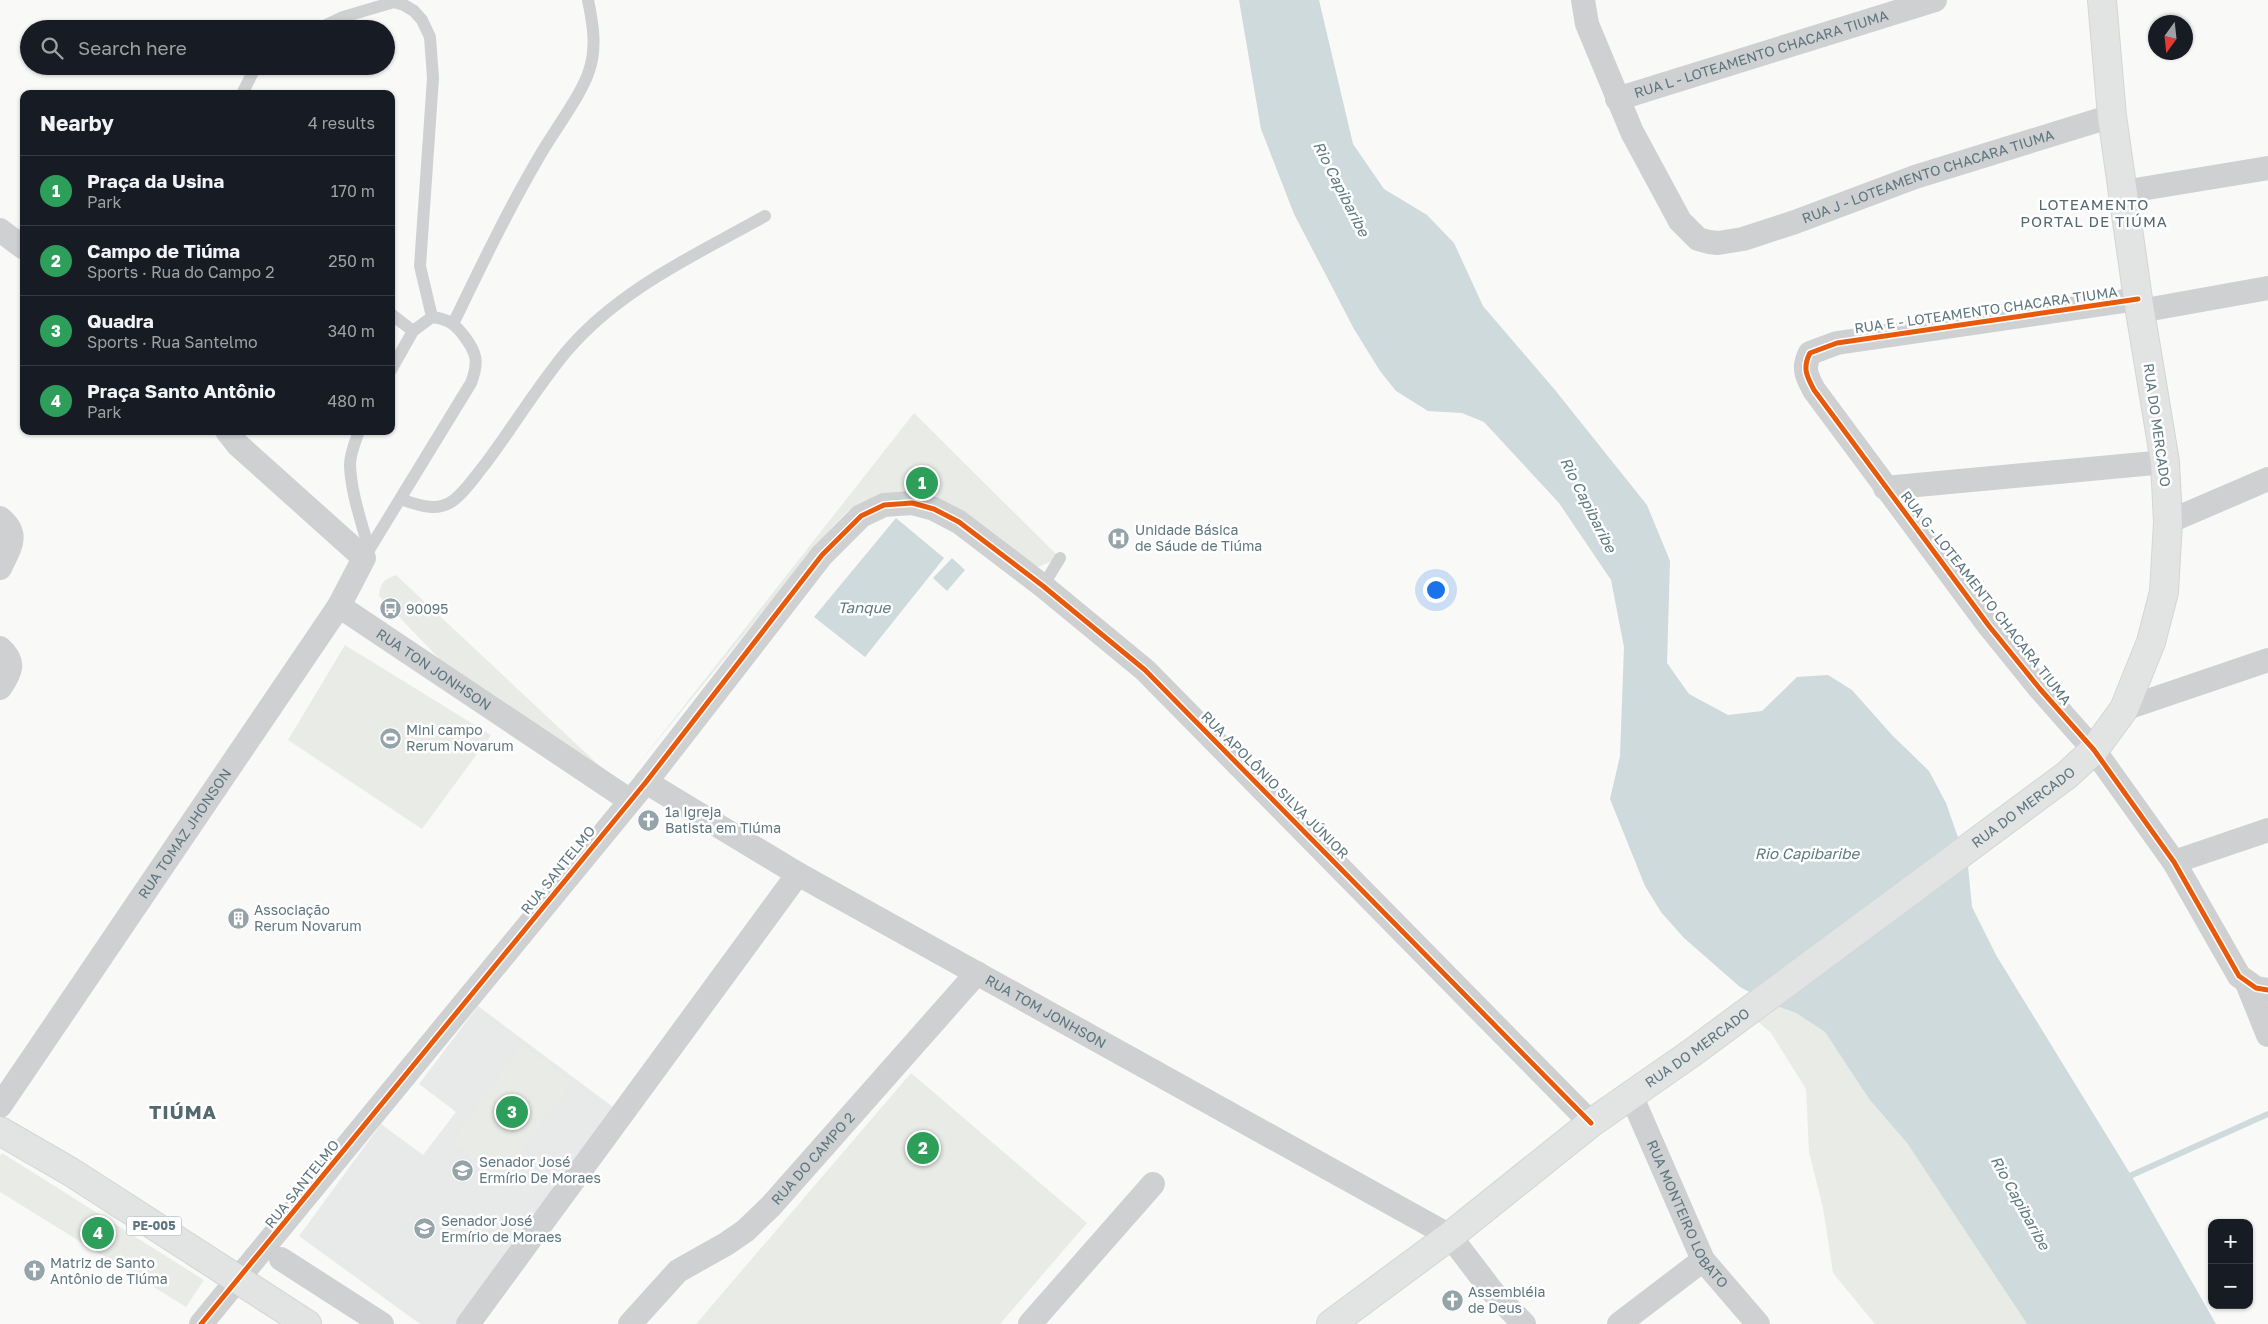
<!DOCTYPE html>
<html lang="en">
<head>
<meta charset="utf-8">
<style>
	:root { --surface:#171b24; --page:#20242c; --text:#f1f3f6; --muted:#9ea1a6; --line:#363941; --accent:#d93025 }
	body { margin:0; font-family:"Golos Text",sans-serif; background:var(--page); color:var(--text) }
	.controls { position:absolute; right:15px; bottom:15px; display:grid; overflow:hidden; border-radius:10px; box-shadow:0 1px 4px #0004 }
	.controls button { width:45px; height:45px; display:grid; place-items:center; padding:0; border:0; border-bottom:1px solid var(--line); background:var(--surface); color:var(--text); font:25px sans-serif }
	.compass { position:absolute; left:2148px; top:15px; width:45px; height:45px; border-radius:50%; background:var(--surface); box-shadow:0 1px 4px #0004; rotate:195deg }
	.you { position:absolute; left:1435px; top:589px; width:18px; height:18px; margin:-12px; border:4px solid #fff; border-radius:50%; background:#1a73e8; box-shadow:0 0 0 8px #1a73e833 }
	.badge { display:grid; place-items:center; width:32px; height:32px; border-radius:50%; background:var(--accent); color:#fff; font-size:16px; font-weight:700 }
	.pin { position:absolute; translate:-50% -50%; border:2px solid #fff; box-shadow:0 1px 5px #0006 }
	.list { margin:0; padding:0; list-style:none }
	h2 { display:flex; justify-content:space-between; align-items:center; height:65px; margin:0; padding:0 20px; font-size:21px }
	h2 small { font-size:16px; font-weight:400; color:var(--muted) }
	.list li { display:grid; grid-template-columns:32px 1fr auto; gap:15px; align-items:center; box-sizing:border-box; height:70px; padding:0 20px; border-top:1px solid var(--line) }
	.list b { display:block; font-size:19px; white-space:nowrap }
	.list p { margin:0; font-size:16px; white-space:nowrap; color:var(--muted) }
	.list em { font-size:16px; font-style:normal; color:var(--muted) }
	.icon { flex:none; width:28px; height:28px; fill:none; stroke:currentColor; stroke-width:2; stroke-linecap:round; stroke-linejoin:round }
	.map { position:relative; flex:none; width:2268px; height:1324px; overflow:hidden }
	.search { position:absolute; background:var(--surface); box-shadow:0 1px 4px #0004; left:20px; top:20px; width:375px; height:55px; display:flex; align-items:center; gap:12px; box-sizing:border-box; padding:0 18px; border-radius:28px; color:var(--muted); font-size:19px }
	.panel { position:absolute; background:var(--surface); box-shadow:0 1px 4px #0004; left:20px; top:90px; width:375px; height:345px; border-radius:10px }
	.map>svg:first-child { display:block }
	.built { fill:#e8eae9 }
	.green { fill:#e9ece6 }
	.water { fill:#cedadb }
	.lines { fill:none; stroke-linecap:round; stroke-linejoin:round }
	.stream { stroke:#cedadb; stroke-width:6 }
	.secondary-casing { stroke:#d4d6d6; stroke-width:30 }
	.primary-casing { stroke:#d4d6d6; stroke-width:30 }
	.service { stroke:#ced0d1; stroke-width:12 }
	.minor { stroke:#ced0d1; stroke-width:24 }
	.secondary { stroke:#e2e3e3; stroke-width:28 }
	.primary { stroke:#e2e3e3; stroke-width:28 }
	.cycleway-casing { stroke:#fff; stroke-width:8 }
	.cycleway { stroke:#e8590c; stroke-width:5 }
	.labels { text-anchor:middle; stroke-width:5; stroke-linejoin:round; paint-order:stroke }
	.shield { fill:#fff; stroke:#8e9fa5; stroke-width:1 }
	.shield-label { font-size:12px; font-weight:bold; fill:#5d767f }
	.street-label { font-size:14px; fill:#5d767f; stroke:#fff }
	.poi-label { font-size:14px; fill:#5d767f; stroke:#fff; text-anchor:start }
	.water-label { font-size:15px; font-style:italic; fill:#5c7b7e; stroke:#fff }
	.neighbourhood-label { font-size:15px; letter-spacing:1px; fill:#54686f; stroke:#fff }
	.district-label { font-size:19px; font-weight:bold; letter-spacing:1px; fill:#54686f; stroke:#fff }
</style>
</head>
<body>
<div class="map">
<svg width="2268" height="1324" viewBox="0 0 2268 1324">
	<rect width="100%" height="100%" fill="#f9f9f8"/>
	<path class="built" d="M478,1006l143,107 -156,211h-45l-121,-88 82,-112 42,31 33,-43 -37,-28z"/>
	<path class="green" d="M914,413l146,145 -22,9 -153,-73 -37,17 -20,21 -192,235z
		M396,575l207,194 -152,-98 -72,-75c1,-13 5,-17 17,-21z
		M345,645l146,90 -69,94 -134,-89z
		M1774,1005l22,8 29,19 44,67 38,44 120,181h-152l-42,-51 -10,-65 -14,-56 -3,-63 -35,-56 -14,-12z
		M522,1046l49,36 -70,95 -48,-36z
		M911,1073l176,150 -87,101h-304z
		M2,1153l202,127 -18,27 -186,-115v-36z"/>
	<path class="water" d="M1239,0h80l34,144 31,45 43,26 27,28 29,63 72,84 92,115 23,56 -3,102 22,31 39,21 34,-4 35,-34 31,-2 24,15 40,45 37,36 17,32 22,63 4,41 24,48 135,220 85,149h-189l-120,-181 -38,-44 -44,-67 -29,-19 -22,-8 -34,-18 -56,-49 -23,-26 -16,-26 -35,-87 10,-43 4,-109 -13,-67 -52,-77 -75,-81 -22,-9 -34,-2 -32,-20 -16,-20 -26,-42 -60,-115 -33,-85z
		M896,518l48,40 -79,99 -51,-40z
		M952,558l13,12 -18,21 -14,-13z"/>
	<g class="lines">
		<path class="stream" d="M2123,1179l145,-65"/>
		<defs>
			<g id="secondary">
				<path id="s8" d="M1331,1324l119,-88 141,-113 102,-71 374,-277 27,-25 30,-41 27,-67 13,-50 4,-70 -3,-60 -27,-163 -26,-183 -10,-116"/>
			</g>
			<path id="primary" d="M0,1131l71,41 236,152"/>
		</defs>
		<use href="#secondary" class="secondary-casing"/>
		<use href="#primary" class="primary-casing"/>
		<path class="service" d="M318,29l25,-12 51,-15 10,3 10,6 8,9 8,17 3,41 -13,188 12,51
			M242,94l14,-28
			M391,314l22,17
			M454,322c27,-56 54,-112 85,-165 14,-25 42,-61 50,-86 8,-23 4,-47 -1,-71
			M359,431c-4,11 -9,23 -9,34 1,29 12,58 19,85
			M400,499c18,6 37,14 54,1 13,-10 22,-25 32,-37 27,-36 51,-76 80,-111 52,-62 129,-97 199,-136
			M364,558l107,-175c8,-21 6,-30 -7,-47 -9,-12 -16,-17 -32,-19l-19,14 -22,39
			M1043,586l17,-28"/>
		<g class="minor">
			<path id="s1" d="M1583,0l4,24 45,108 48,89 18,18 11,3 9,1 25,-4 52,-17 120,-45 197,-61"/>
			<path id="s2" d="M1617,99l318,-99"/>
			<path d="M2123,192l145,-24"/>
			<path d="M0,230l24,18"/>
			<path d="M2138,299l-301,44 -27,10c-8,15 -3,24 4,37l175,236 51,63 54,61 80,112 65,114 17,12 12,2"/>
			<path d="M2140,311l128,-23"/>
			<path d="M1885,488l280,-26"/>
			<path d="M0,518c21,17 9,30 0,50"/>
			<path d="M2168,522l100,-43"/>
			<path id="s3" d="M339,606l290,194"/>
			<path d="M0,648c16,14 11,24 0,40"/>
			<path d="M2124,709l144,-49"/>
			<path id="s4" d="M646,782l152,92 652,362 42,55 32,33"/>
			<path d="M2174,862l94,-32"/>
			<path d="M2247,983l21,52"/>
			<path id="s5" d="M1631,1095l72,165 55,64"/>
			<path id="s6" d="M0,1106l339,-500 25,-48 -126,-113 -11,-14"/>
			<path d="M281,1259l101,65"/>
			<path d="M201,1324l445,-542 176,-227 39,-39 23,-11 28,-2 22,6 25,13 84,64 102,84 446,453"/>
			<path d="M468,1324l330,-450"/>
			<path id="s7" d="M630,1324l48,-53 48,-27 19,-13 26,-25 206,-233"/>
			<path d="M1030,1324l123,-140"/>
			<path d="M1619,1324l84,-64"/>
		</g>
		<use href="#secondary" class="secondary"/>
		<use href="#primary" class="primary"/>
		<defs>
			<path id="cycleway" d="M2138,299l-301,44 -27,10c-8,15 -3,24 4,37l175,236 51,63 54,61 80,112 65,114 17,12 12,2
				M201,1324l445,-542 176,-227 39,-39 23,-11 28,-2 22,6 25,13 84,64 102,84 446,453"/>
		</defs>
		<use href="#cycleway" class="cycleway-casing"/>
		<use href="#cycleway" class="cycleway"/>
	</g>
	<defs>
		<symbol id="hospital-disc" viewBox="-11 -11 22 22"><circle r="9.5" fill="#94a4a9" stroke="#fff"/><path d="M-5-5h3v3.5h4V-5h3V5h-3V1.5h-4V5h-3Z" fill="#fff"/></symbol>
		<symbol id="bus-disc" viewBox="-11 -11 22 22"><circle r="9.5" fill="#94a4a9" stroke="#fff"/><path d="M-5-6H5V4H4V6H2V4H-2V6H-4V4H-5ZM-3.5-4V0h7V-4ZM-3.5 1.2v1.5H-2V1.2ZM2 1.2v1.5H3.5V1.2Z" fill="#fff"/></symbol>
		<symbol id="stadium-disc" viewBox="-11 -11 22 22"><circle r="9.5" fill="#94a4a9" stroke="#fff"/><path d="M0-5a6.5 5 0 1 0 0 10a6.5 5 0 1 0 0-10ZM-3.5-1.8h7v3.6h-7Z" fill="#fff"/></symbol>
		<symbol id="church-disc" viewBox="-11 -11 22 22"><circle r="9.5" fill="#94a4a9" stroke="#fff"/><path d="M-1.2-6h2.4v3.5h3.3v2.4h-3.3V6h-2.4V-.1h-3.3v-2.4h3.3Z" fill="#fff"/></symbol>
		<symbol id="building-disc" viewBox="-11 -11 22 22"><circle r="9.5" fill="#94a4a9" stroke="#fff"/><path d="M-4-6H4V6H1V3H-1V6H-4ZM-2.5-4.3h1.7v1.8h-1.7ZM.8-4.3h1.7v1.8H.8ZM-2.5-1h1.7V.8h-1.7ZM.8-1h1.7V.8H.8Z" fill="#fff"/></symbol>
		<symbol id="school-disc" viewBox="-11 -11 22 22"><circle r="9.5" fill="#94a4a9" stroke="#fff"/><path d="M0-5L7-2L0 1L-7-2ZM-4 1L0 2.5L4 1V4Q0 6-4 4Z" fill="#fff"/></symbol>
	</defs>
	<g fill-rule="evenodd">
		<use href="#hospital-disc" x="1106" y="526" width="25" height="25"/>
		<use href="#bus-disc" x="378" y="596" width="25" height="25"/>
		<use href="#stadium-disc" x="378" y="726" width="25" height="25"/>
		<use href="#church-disc" x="636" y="808" width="25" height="25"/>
		<use href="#building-disc" x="226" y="906" width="25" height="25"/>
		<use href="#school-disc" x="450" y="1158" width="25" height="25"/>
		<use href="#school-disc" x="412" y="1216" width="25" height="25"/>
		<use href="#church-disc" x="22" y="1258" width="25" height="25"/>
		<use href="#church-disc" x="1440" y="1288" width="25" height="25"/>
	</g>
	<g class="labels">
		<rect class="shield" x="126.5" y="1216.5" width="55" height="19" rx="4"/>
		<g class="shield-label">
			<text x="154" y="1230">PE-005</text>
		</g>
		<g class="street-label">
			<text dy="5" stroke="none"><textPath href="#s2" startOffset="151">RUA L - LOTEAMENTO CHACARA TIUMA</textPath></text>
			<text dy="5" stroke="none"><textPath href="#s1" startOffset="509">RUA J - LOTEAMENTO CHACARA TIUMA</textPath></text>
			<text transform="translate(1986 310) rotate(-8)" y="5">RUA E - LOTEAMENTO CHACARA TIUMA</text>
			<text transform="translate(2157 425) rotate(82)" y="5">RUA DO MERCADO</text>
			<text transform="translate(1986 598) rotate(52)" y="5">RUA G - LOTEAMENTO CHACARA TIUMA</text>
			<text dy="5" stroke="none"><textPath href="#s3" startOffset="114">RUA TON JONHSON</textPath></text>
			<text transform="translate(1275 785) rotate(45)" y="5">RUA APOLÔNIO SILVA JÚNIOR</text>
			<text dy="5" stroke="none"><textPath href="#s8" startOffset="864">RUA DO MERCADO</textPath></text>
			<text dy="5" stroke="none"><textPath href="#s6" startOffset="329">RUA TOMAZ JHONSON</textPath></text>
			<text transform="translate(558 870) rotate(-51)" y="5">RUA SANTELMO</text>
			<text dy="5" stroke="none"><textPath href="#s4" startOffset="461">RUA TOM JONHSON</textPath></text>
			<text dy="5" stroke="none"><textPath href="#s8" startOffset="459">RUA DO MERCADO</textPath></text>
			<text dy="5" stroke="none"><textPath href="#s7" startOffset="249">RUA DO CAMPO 2</textPath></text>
			<text transform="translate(302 1184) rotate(-51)" y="5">RUA SANTELMO</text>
			<text dy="5" stroke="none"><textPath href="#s5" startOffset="132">RUA MONTEIRO LOBATO</textPath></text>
		</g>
		<g class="poi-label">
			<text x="1135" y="535">Unidade Básica<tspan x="1135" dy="16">de Sáude de Tiúma</tspan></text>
			<text x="406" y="614">90095</text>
			<text x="406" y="735">Mini campo<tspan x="406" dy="16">Rerum Novarum</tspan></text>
			<text x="665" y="817">1ª Igreja<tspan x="665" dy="16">Batista em Tiúma</tspan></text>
			<text x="254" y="915">Associação<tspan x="254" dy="16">Rerum Novarum</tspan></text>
			<text x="479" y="1167">Senador José<tspan x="479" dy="16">Ermírio De Moraes</tspan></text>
			<text x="441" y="1226">Senador José<tspan x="441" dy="16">Ermírio de Moraes</tspan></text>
			<text x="50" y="1268">Matriz de Santo<tspan x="50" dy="16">Antônio de Tiúma</tspan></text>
			<text x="1468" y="1297">Assembléia<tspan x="1468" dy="16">de Deus</tspan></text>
		</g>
		<g class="water-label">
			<text transform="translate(1341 189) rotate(63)" y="5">Rio Capibaribe</text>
			<text transform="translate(1588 505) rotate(63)" y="5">Rio Capibaribe</text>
			<text x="864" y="613">Tanque</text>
			<text x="1807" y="859">Rio Capibaribe</text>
			<text transform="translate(2020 1203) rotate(61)" y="5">Rio Capibaribe</text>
		</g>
		<g class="neighbourhood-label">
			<text x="2094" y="210">LOTEAMENTO<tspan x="2094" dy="17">PORTAL DE TIÚMA</tspan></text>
		</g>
		<g class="district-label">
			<text x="183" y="1119">TIÚMA</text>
		</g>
	</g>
</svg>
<div class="controls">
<button>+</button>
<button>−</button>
</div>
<svg class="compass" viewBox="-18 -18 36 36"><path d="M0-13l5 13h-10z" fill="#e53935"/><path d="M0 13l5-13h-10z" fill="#9ea1a6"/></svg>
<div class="you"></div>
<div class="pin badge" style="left:922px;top:483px;background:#2e9e5b">1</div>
<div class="pin badge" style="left:923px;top:1148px;background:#2e9e5b">2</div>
<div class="pin badge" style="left:512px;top:1112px;background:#2e9e5b">3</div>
<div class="pin badge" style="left:98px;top:1233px;background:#2e9e5b">4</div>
<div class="search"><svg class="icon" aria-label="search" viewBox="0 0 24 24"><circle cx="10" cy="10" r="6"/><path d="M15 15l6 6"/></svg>Search here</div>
<section class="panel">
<h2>Nearby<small>4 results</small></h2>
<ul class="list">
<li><span class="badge" style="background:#2e9e5b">1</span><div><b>Praça da Usina</b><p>Park</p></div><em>170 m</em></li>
<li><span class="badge" style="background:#2e9e5b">2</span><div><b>Campo de Tiúma</b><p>Sports · Rua do Campo 2</p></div><em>250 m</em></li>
<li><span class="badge" style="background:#2e9e5b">3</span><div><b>Quadra</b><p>Sports · Rua Santelmo</p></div><em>340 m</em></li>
<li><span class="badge" style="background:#2e9e5b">4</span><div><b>Praça Santo Antônio</b><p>Park</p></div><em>480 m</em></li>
</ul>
</section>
</div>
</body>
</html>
